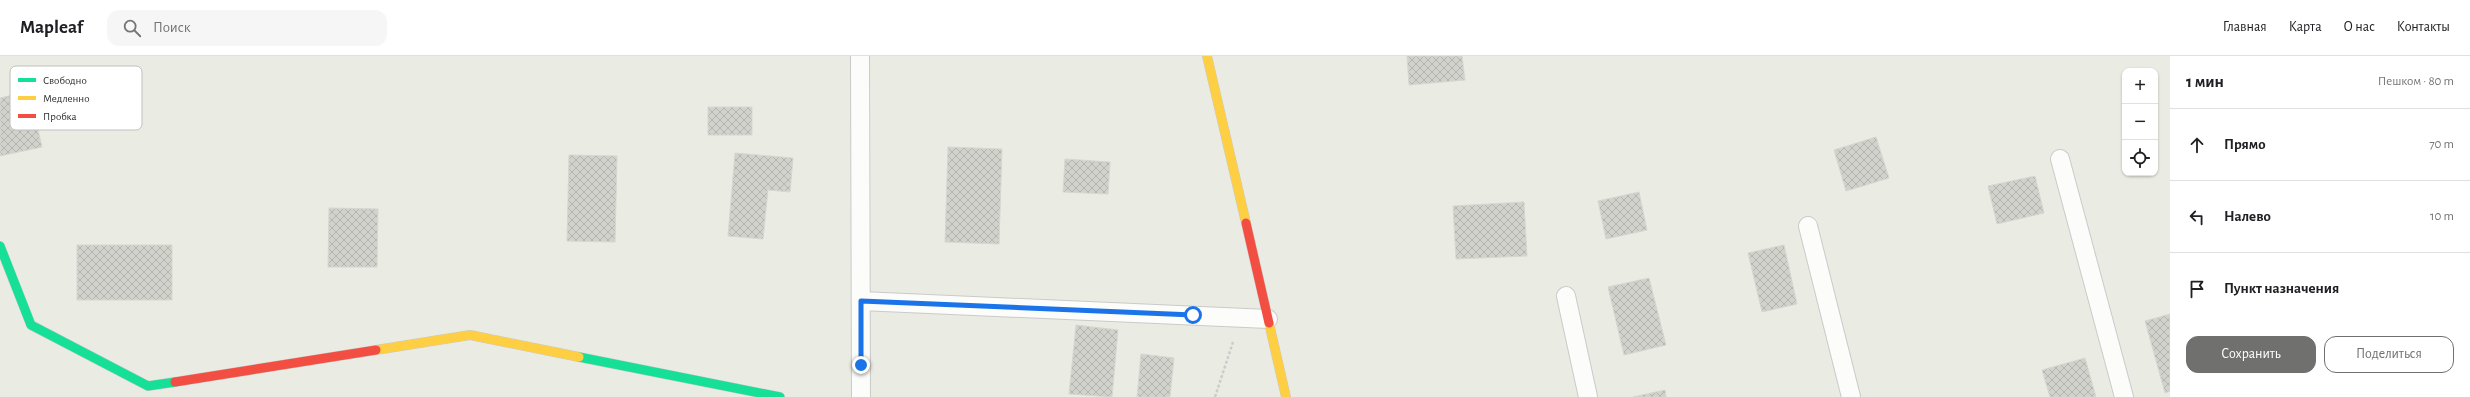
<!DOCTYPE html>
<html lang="ru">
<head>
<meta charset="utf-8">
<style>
	:root { --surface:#fff; --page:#f6f6f6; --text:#202124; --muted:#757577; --line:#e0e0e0; --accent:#70706e }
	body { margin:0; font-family:"Alegreya Sans",sans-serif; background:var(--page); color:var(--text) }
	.controls { position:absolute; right:12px; top:12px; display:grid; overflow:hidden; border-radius:8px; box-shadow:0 1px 3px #0004 }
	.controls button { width:36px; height:36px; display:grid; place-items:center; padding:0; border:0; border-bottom:1px solid var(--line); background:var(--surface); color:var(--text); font:20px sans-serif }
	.stop { position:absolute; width:12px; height:12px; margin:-9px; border:3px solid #1a73e8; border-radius:50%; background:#fff }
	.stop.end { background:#1a73e8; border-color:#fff; box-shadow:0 1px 4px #0008 }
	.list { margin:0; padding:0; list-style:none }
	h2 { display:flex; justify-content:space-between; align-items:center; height:52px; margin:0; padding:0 16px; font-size:17px }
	h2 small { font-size:13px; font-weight:400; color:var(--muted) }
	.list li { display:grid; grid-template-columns:26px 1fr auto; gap:12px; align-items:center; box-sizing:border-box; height:72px; padding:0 16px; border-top:1px solid var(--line) }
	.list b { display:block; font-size:15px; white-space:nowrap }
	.list em { font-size:13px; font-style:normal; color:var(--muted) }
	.actions { display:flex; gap:8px; padding:12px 16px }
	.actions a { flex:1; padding:9px 0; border:1px solid var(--accent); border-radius:12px; text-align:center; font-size:14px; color:var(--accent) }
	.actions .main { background:var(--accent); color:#fff }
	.icon { flex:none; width:22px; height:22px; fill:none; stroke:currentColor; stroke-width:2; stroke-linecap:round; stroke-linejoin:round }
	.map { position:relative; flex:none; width:2170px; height:341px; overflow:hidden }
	header { display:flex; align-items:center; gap:24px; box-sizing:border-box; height:56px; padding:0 20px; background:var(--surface); border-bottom:1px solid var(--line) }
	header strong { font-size:19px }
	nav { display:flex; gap:22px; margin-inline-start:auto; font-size:14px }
	.search { width:280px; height:36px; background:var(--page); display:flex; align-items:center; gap:10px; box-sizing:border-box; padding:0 14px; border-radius:12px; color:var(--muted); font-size:15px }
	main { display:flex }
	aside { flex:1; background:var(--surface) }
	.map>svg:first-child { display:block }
	.building { fill:url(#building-cross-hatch); stroke:#d5d7d0 }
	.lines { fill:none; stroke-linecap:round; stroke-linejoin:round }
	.lane-casing { stroke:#cacac9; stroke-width:20 }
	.fast-casing { stroke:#cacac9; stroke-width:10 }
	.slow-casing { stroke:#cacac9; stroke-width:10 }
	.jam-casing { stroke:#cacac9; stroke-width:10 }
	.path { stroke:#cccdcb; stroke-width:2.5; stroke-dasharray:3 2; stroke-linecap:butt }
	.lane { stroke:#fcfcfb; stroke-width:18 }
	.fast { stroke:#16e098; stroke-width:9 }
	.slow { stroke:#ffcf43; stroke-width:9 }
	.jam { stroke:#f24e42; stroke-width:9 }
	.route { stroke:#1a73e8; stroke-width:5 }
	.key { fill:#fff; stroke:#c0c0c0; stroke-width:1 }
	.key-label { font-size:11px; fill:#2e2e2e }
</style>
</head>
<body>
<header>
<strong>Mapleaf</strong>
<div class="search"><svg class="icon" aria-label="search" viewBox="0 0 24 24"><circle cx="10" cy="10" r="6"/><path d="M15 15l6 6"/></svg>Поиск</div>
<nav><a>Главная</a><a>Карта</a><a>О нас</a><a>Контакты</a></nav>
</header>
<main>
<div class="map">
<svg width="2170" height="341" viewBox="0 0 2170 341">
	<defs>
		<pattern id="building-cross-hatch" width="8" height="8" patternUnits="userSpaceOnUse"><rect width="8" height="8" fill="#d2d2cd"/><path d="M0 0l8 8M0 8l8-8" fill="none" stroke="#b5b5b0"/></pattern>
	</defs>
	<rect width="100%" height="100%" fill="#eaece4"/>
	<path class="building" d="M1407,0h55l3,24 -56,5z
		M29,35l13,56 -42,9v-58z
		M708,51h44v28h-44z
		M1876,81l13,41 -43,13 -12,-41z
		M948,91l54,2 -3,95 -54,-2z
		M735,97l58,5 -3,34 -22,-2 -5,49 -35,-3z
		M569,99l48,1 -2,86 -48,-1z
		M1065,103l45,3 -2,32 -45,-2z
		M2035,120l9,37 -47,11 -9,-38z
		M1639,136l8,38 -41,9 -8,-38z
		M1524,146l3,54 -71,3 -3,-53z
		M329,152l49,1 -1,58h-49z
		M77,189h95v55h-95z
		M1784,189l13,59 -35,8 -14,-59z
		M1649,222l17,67 -42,10 -16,-68z
		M2170,258v77l-5,2 -20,-72z
		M1076,269l42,5 -6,67 -43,-3z
		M1141,298l33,4 -4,39h-33z
		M2085,302l11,39h-46l-8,-27z
		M1665,334l1,7h-33z"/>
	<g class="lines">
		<defs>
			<path id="lane" d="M860,0l1,341
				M2060,103l64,238
				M1808,170l43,171
				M1566,240l22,101
				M861,245l407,18"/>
			<path id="fast" d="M0,190l31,79 117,61 27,-4
				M579,301l201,40"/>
			<path id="slow" d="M1207,0l39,167
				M1269,267l17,74
				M376,294l94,-15 109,22"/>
			<path id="jam" d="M1246,167l23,100
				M175,326l201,-32"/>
		</defs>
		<use href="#lane" class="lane-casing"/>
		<use href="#fast" class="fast-casing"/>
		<use href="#slow" class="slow-casing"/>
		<use href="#jam" class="jam-casing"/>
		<path class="path" d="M1215,341l18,-55"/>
		<use href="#lane" class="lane"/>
		<use href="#fast" class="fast"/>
		<use href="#slow" class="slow"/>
		<use href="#jam" class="jam"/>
	</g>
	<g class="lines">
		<path class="route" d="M861,309v-64l332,14"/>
	</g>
	<rect x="10" y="10" width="132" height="64" rx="6" class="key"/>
	<rect x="18" y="22" width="18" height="4" fill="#16e098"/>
	<rect x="18" y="40" width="18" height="4" fill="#ffcf43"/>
	<rect x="18" y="58" width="18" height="4" fill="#f24e42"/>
	<g class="key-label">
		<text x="43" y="28">Свободно</text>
		<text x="43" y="46">Медленно</text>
		<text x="43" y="64">Пробка</text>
	</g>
</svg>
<div class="controls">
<button>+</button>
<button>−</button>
<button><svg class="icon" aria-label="locate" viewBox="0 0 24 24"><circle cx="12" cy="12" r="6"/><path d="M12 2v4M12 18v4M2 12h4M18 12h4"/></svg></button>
</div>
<div class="stop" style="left:1193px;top:259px"></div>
<div class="stop end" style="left:861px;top:309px"></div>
</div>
<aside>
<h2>1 мин<small>Пешком · 80 m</small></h2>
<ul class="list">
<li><svg class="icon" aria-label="ahead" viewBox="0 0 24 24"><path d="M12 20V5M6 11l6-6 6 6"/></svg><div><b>Прямо</b></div><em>70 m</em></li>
<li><svg class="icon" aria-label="left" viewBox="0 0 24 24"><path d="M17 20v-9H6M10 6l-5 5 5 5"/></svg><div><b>Налево</b></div><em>10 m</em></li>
<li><svg class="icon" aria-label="arrive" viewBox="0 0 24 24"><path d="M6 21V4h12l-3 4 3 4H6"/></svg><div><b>Пункт назначения</b></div></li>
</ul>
<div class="actions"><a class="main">Сохранить</a><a>Поделиться</a></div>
</aside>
</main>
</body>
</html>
